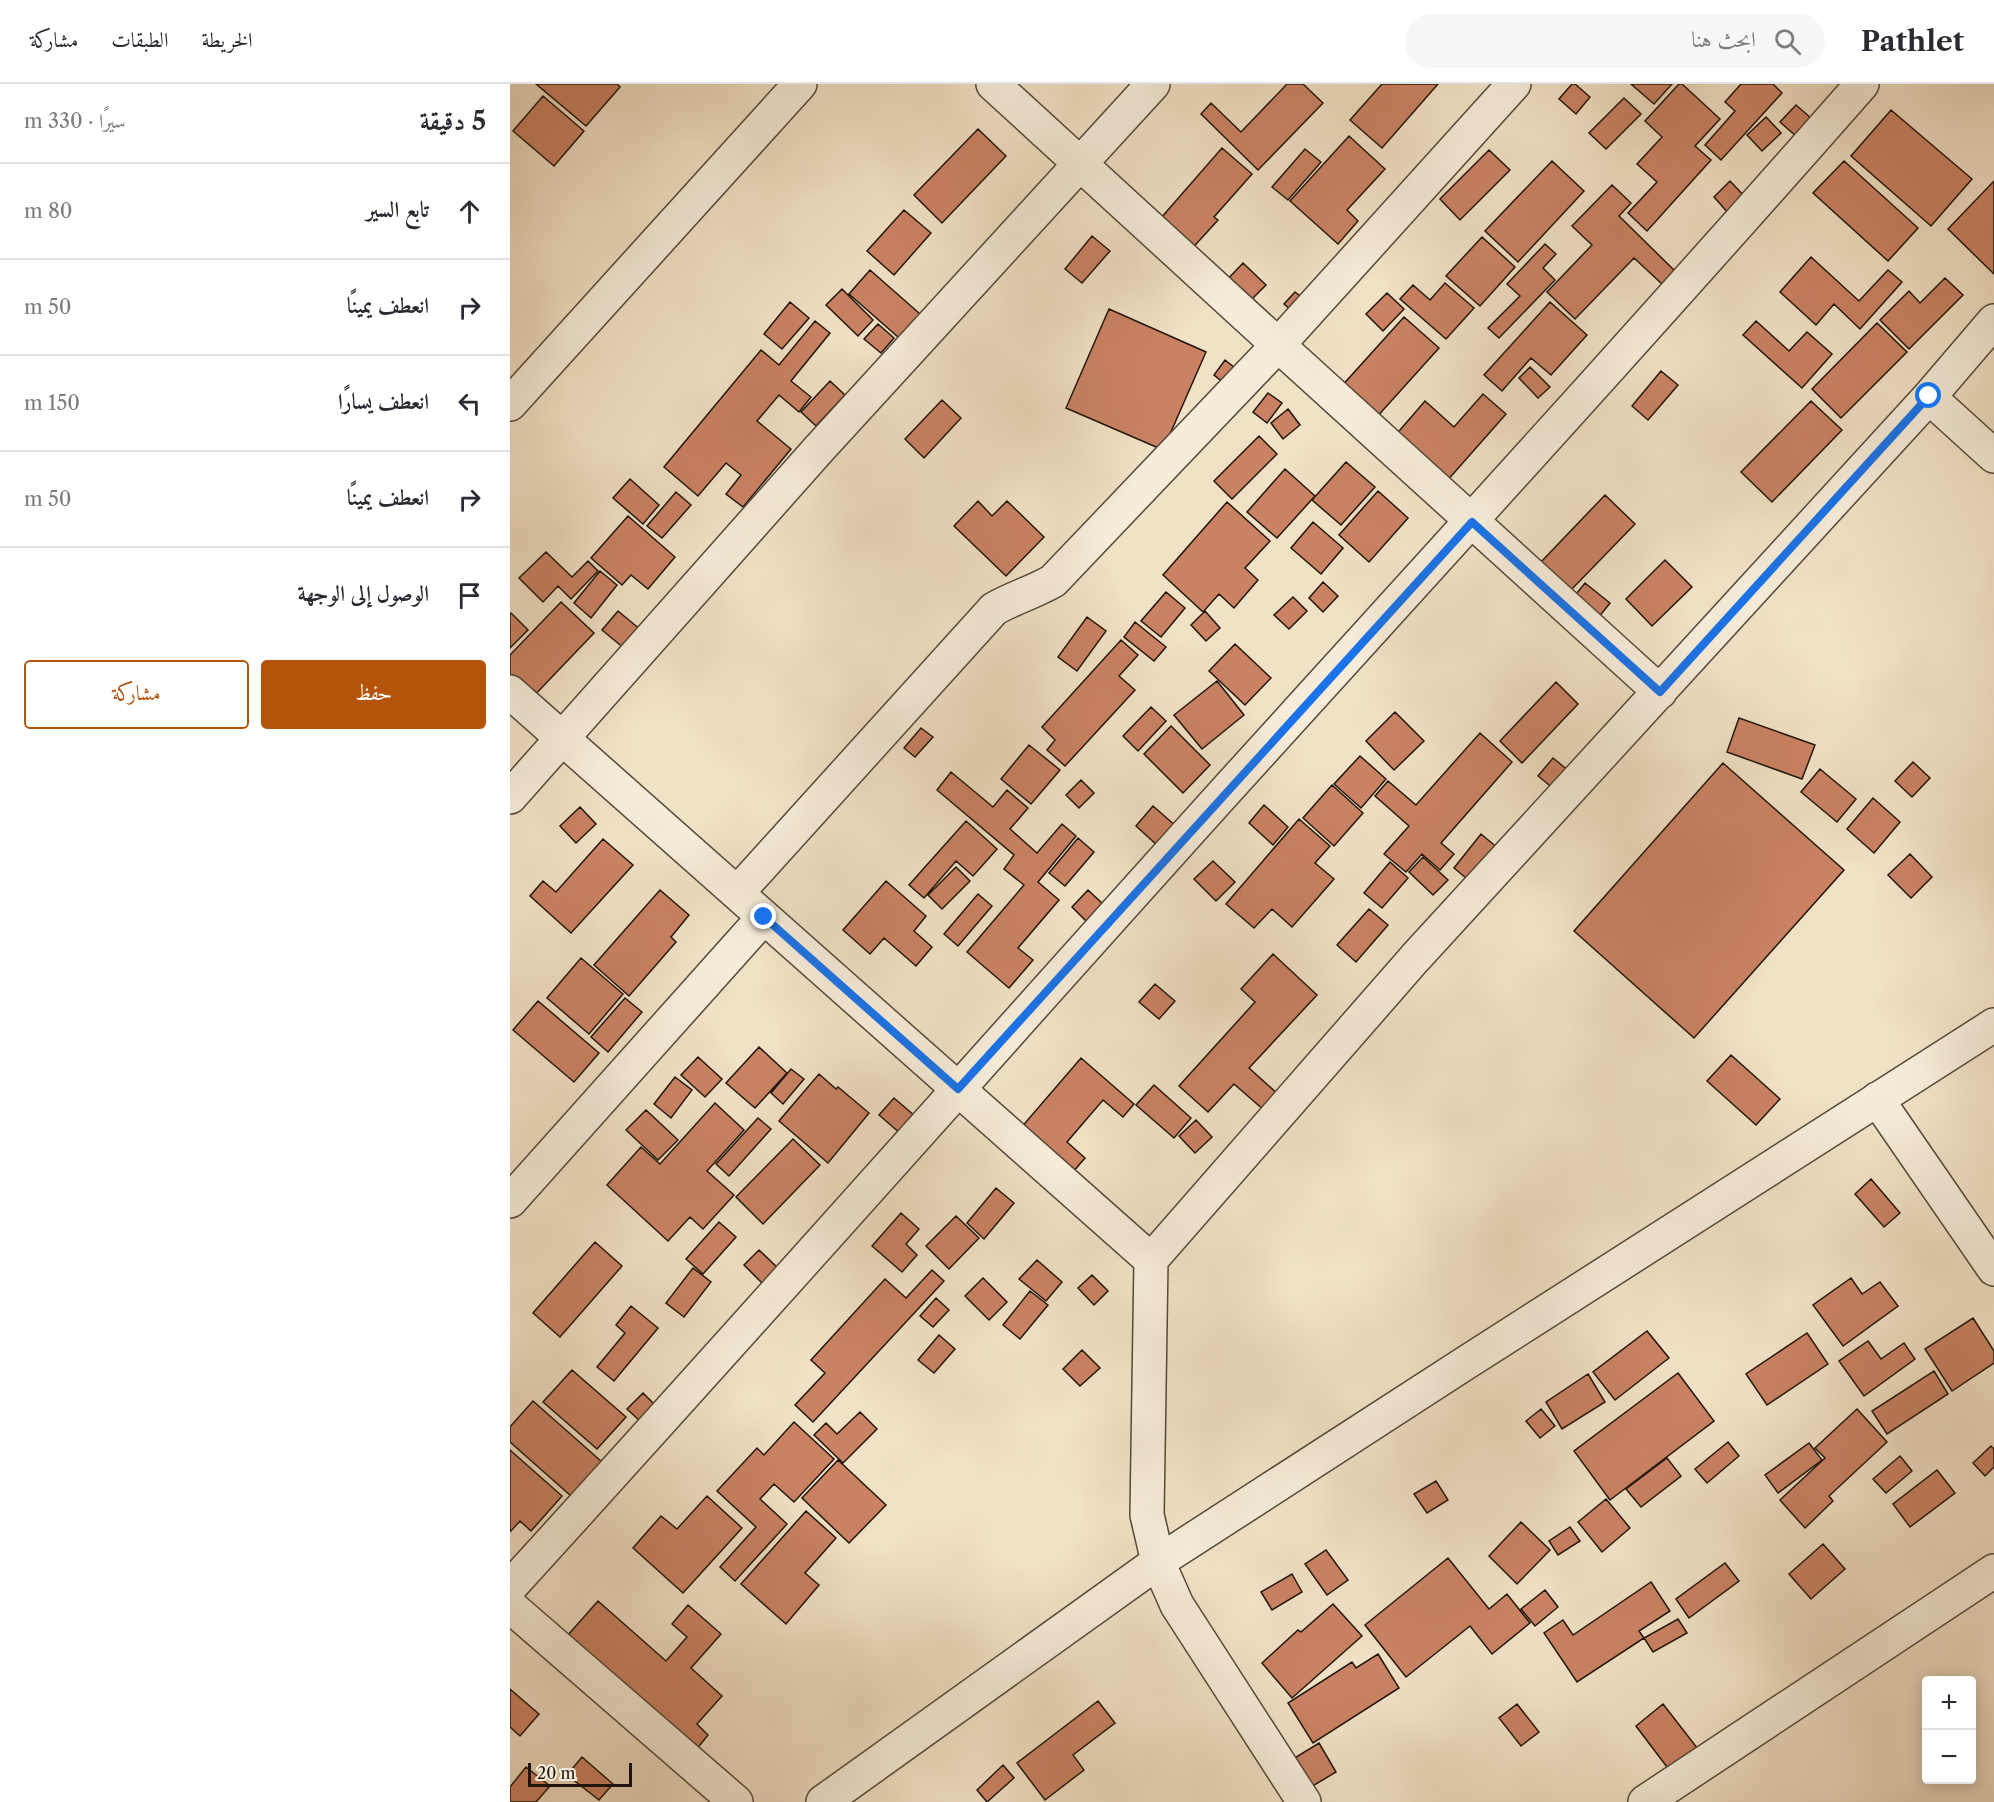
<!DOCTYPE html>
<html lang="ar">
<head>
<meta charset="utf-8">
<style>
	:root { --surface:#fff; --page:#f7f7f7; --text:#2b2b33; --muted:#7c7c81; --line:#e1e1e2; --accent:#b45309 }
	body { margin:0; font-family:"Libre Caslon Text",Amiri,serif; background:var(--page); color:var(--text); direction:rtl }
	.controls { position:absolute; right:18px; bottom:18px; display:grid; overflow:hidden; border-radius:6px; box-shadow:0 3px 15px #0003 }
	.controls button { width:54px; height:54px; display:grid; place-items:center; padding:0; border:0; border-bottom:2px solid var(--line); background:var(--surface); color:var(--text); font:30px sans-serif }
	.scale { position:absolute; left:18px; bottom:15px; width:104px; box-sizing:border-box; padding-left:6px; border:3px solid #21150c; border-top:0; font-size:16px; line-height:21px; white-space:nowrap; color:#21150c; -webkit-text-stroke:4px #f6ecd9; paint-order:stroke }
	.stop { position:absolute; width:18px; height:18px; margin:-14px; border:4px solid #1a73e8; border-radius:50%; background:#fff }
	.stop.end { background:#1a73e8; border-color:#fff; box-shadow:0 2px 6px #0008 }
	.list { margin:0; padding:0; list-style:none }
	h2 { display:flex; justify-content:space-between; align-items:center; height:78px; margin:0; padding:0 24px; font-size:26px }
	h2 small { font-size:20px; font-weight:400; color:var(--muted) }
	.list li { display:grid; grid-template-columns:39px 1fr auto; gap:18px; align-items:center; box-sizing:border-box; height:96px; padding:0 24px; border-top:2px solid var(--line) }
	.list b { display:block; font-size:22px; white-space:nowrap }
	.list em { font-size:20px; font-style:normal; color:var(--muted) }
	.actions { display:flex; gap:12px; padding:18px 24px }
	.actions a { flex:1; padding:14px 0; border:2px solid var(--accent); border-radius:6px; text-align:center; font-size:21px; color:var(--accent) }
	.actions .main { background:var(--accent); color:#fff }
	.icon { flex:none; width:33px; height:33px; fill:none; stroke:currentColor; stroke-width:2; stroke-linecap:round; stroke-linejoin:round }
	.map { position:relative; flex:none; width:1484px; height:1718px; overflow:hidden; direction:ltr }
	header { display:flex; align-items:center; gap:36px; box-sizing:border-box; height:84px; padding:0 30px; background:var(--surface); border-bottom:2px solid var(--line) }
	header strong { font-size:28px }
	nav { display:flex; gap:33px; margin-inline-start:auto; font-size:21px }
	.search { width:420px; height:54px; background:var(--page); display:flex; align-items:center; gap:15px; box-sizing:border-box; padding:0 21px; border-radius:33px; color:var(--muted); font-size:22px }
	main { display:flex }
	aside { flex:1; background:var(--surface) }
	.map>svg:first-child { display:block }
	.building { fill:#ca8263; stroke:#21150c; stroke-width:1.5 }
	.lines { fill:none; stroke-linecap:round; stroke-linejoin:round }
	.street-casing { stroke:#55483a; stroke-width:36 }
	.street { stroke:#f6ecd9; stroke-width:33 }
	.route { stroke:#1a73e8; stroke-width:8 }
</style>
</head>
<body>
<header>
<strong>Pathlet</strong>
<div class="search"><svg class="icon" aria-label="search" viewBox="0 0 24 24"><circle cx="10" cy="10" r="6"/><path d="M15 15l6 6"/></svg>ابحث هنا</div>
<nav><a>الخريطة</a><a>الطبقات</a><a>مشاركة</a></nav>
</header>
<main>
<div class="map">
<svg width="1484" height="1718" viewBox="0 0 1484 1718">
	<rect width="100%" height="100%" fill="#f1e1c5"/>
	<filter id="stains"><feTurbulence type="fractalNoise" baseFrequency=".00333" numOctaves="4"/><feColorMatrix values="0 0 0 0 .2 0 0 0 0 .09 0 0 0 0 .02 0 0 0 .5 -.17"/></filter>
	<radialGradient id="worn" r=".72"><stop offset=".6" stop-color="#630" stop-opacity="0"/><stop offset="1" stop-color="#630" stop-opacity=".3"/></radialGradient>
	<path class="building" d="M26,0h81l3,3 -34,39z
		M777,0h16l20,19 -65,67 -57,-56 10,-11 30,29z
		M872,0h56l-56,64 -32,-28z
		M1062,0h3l15,13 -14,17 -17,-15z
		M1121,0h41l-18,20z
		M1169,0h3l38,35 -25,27 16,14 -64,71 -19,-18 29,-31 -20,-18 25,-27 -17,-16z
		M1231,0h32l9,9 -61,67 -16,-15 30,-34 -10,-9z
		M33,12l41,35 -30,35 -41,-35z
		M1114,14l17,16 -35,35 -17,-16z
		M1286,21l16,14 -15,18 -17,-15z
		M1381,26l81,69 -41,47 -80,-70z
		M1256,33l15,16 -19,18 -15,-16z
		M468,45l28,27 -64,67 -28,-28z
		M839,52l36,33 -38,41 11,11 -20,23 -48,-43z
		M712,64l30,26 -38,43 4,3 -31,34 -33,-28z
		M795,65l16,13 -33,38 -16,-13z
		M979,66l21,20 -50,50 -20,-21z
		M1042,77l32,30 -66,71 -33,-31z
		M1334,77l74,67 -30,33 -75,-68z
		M1220,97l17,18 -17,16 -16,-18z
		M1484,97v93l-46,-45z
		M1102,101l19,18 -12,13 56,55 -13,13 -28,-26 -59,61 -28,-27 45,-47 -20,-19z
		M394,126l27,23 -37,42 -27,-24z
		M582,152l18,15 -28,32 -17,-14z
		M972,153l33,30 -35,39 -34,-30z
		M1035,160l11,10 -13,14 12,12 -56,58 -11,-10 32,-32 -13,-12z
		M1301,173l48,44 29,-31 14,12 -42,47 -26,-25 -18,21 -36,-33z
		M733,179l23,22 -19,19 -22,-22z
		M360,186l66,58 -21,24 -66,-58z
		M1435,194l18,17 -54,54 -29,-29 29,-29 11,12z
		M935,199l29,25 -28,31 -46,-40 13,-14 17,15z
		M332,205l31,31 -15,16 -32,-31z
		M785,208l16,13 -11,13 -16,-14z
		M877,209l17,16 -21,22 -17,-17z
		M280,218l19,16 -27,31 -18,-15z
		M1040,218l37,33 -36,40 -20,-17 -29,33 -18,-16z
		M599,225l97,43 -43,98 -97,-42z
		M894,233l35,31 -64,71 -35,-31z
		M305,237l15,12 -39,48 20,16 -12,15 -20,-17 -22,26 34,28 -48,58 -17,-13 15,-19 -15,-12 -28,33 -34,-29 97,-117 18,15z
		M1246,237l33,30 18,-19 25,22 -30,34 -59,-53z
		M1367,239l30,29 -66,66 -29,-29z
		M368,240l16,14 -13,15 -17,-14z
		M715,276l15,12 -11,15 -15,-12z
		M1020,283l20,20 -12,11 -19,-20z
		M1151,287l17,14 -30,35 -16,-14z
		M320,297l15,14 -29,31 -15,-14z
		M758,309l14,10 -15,20 -14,-11z
		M973,310l23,20 -60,68 -52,-45 31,-36 29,26z
		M432,316l19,18 -37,40 -19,-19z
		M1301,317l31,29 -70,72 -31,-30z
		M778,325l12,16 -17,14 -12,-16z
		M749,352l18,18 -45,45 -18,-18z
		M836,378l29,25 -34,38 -29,-25z
		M775,385l30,27 -38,42 -30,-26z
		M120,395l29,26 -16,19 -30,-26z
		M868,407l30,27 -39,44 -30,-27z
		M166,408l15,13 -29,33 -15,-12z
		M1095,411l30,29 -64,66 -30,-28z
		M468,417l14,15 15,-15 37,36 -38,39 -52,-50z
		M717,418l43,39 -25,27 13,12 -24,28 -15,-14 -16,18 -40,-37z
		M118,432l47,41 -27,32 -17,-14 -9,10 -31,-27z
		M803,438l30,26 -22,26 -30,-26z
		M36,468l26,25 16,-16 10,10 -27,28 -13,-13 -15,16 -24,-24z
		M1155,476l27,27 -40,39 -26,-27z
		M90,487l17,14 -26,33 -17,-15z
		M813,498l15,14 -15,16 -14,-14z
		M1075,499l25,20 -12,15 -26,-19z
		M656,508l19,16 -24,29 -20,-16z
		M783,513l14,14 -18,18 -15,-14z
		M51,518l33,31 -65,68 -19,-19v-27z
		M108,527l29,24 -16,19 -29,-24z
		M695,527l15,17 -14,13 -15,-16z
		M1,529l17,17 -18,18v-34z
		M577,533l19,14 -29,40 -19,-14z
		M625,538l31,25 -12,14 -30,-24z
		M611,556l17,15 -19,21 16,14 -70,76 -18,-16 8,-10 -13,-13z
		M725,560l36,34 -26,27 -36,-34z
		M707,597l27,34 -42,34 -28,-34z
		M1046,598l22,22 -56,59 -22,-22z
		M641,623l15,14 -28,30 -15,-15z
		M885,628l29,29 -30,29 -28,-29z
		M1229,634l76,27 -13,34 -75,-27z
		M661,642l39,39 -27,28 -39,-39z
		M411,644l12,9 -18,20 -11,-9z
		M970,649l32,29 -71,81 13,11 -14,16 -18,-16 -16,18 -22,-18 25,-28 -34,-30 13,-15 28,24z
		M519,661l31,25 -29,34 -30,-25z
		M850,672l26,23 -25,29 -27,-24z
		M1043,674l16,13 -15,18 -16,-13z
		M1403,678l17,16 -18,19 -17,-16z
		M1213,679l121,107 -150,168 -120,-107z
		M1310,685l36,30 -19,23 -36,-30z
		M441,688l42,35 14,-17 21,18 -18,21 27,24 25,-29 14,12 -38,46 21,18 -41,48 15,12 -24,28 -42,-36 57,-67 -20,-16 10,-14 -77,-65z
		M571,696l13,13 -15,15 -13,-13z
		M822,701l31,28 -29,33 -31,-28z
		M1363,714l27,24 -26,31 -27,-24z
		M754,721l24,22 -15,18 -24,-22z
		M643,722l24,21 -18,20 -23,-21z
		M70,723l16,17 -20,19 -16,-17z
		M789,735l31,27 -15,17 19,16 -42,48 -20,-18 -18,19 -28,-24z
		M456,737l31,28 -24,27 -17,-15 -32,37 -15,-13z
		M971,750l18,15 -27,34 -18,-15z
		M568,754l16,14 -29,34 -16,-13z
		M93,755l30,26 -62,68 -41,-37 13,-15 13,11z
		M1400,770l22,23 -21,21 -23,-23z
		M913,773l25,23 -15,15 -24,-23z
		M703,777l22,21 -19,19 -22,-22z
		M880,778l18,16 -26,30 -18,-15z
		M446,783l14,14 -28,28 -14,-14z
		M376,797l40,35 -12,15 18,16 -16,19 -32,-28 -14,16 -27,-24z
		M150,806l29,25 -18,22 5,5 -47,54 -35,-31z
		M578,806l16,15 -17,17 -15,-15z
		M468,810l14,12 -34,40 -14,-12z
		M859,825l19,16 -32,37 -19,-17z
		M763,870l44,41 -68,73 30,27 -14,16 -31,-27 -26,28 -29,-26 76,-84 -14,-13z
		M71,874l42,36 -34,40 -42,-36z
		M645,900l20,17 -16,18 -20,-17z
		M115,914l17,14 -34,40 -17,-15z
		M28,917l61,52 -25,29 -61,-52z
		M249,963l28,26 -32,35 -29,-25z
		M1221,971l49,44 -24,26 -49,-44z
		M188,973l24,22 -17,18 -24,-22z
		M571,974l53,46 -11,13 -20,-17 -36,42 18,16 -19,22 -52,-44z
		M281,985l13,10 -21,25 -12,-11z
		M309,990l17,15 2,-2 31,26 -41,50 -49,-42z
		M165,993l17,13 -21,28 -17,-14z
		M644,1001l37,33 -17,20 -38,-33z
		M384,1014l21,18 -14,18 -22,-19z
		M205,1019l29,27 -37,41 27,24 -31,34 -13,-12 -22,24 -61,-56 34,-38 19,17z
		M136,1026l32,30 -20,20 -32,-30z
		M248,1034l13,11 -42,47 -13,-12z
		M686,1036l16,17 -17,16 -16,-17z
		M283,1055l27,26 -57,59 -27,-27z
		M1361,1095l29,34 -16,14 -29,-33z
		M486,1104l18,15 -30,36 -17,-16z
		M391,1129l18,16 -13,15 11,11 -15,17 -30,-26z
		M446,1132l23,22 -30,31 -23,-23z
		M209,1138l17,15 -33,37 -17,-15z
		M85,1158l27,24 -62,71 -27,-24z
		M249,1166l20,19 -15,16 -20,-20z
		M527,1176l25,22 -16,19 -27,-22z
		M183,1184l18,14 -27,35 -18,-14z
		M422,1186l12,11 -131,141 -18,-17 30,-32 -14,-13 74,-81 21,19z
		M582,1191l16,16 -14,14 -16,-17z
		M473,1194l24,24 -18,18 -24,-24z
		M1341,1194l11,16 18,-12 18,24 -55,40 -30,-41z
		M520,1207l18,14 -28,34 -17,-14z
		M426,1214l13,12 -16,17 -13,-11z
		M121,1222l27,22 -44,53 -17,-14 28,-34 -9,-8z
		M1463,1234l21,33v12l-42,28 -27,-42z
		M1137,1247l22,27 -54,42 -22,-28z
		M1297,1249l21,31 -61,41 -21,-31z
		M429,1251l16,14 -21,24 -16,-13z
		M1358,1257l13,18 23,-16 11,16 -51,37 -25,-35z
		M572,1266l18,18 -20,18 -17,-17z
		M62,1286l54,47 -29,32 -54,-47z
		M1424,1287l14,23 -61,40 -15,-23z
		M1168,1289l36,48 -104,79 -36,-49z
		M1078,1290l17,28 -43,27 -16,-27z
		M133,1309l14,14 -16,15 -14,-13z
		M23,1317l69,61 -31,34 -61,-54v-15z
		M1031,1325l14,17 -15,12 -14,-17z
		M1347,1325l30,33 -58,54 4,5 -28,27 -25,-28 45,-42 -10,-10z
		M350,1328l17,17 -34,34 -29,-28 12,-12 11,11z
		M284,1338l40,37 -40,43 -20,-18 -14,15 27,25 -52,57 -15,-14 36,-40 -39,-36 40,-43 7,7z
		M1218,1358l11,14 -32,27 -12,-14z
		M1299,1359l13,17 -44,33 -13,-18z
		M1481,1362l3,3v18l-9,9 -12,-13z
		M0,1366l52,46 -31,35 -11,-10 -10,11z
		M1390,1372l12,15 -26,22 -13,-14z
		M1157,1374l14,18 -40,31 -15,-18z
		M328,1376l48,45 -37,38 -47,-45z
		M1427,1386l18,23 -45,34 -17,-23z
		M926,1397l12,19 -21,13 -13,-19z
		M197,1412l35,32 -59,65 -50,-45 28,-32 16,13z
		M1096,1415l24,29 -28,24 -24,-30z
		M296,1427l30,27 -31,35 14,12 -33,39 -45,-40z
		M1011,1438l29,28 -33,34 -28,-28z
		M1060,1443l10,14 -22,14 -9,-14z
		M1313,1460l22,25 -34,30 -22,-25z
		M816,1466l22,30 -21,15 -22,-31z
		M938,1474l41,51 18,-15 23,29 -38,31 -22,-28 -64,51 -41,-52z
		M1215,1479l14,18 -50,37 -13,-19z
		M782,1490l10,18 -30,18 -11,-18z
		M1141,1498l19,29 -31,20 5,7 -67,44 -33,-49 19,-13 10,15z
		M1035,1506l13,17 -23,19 -14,-17z
		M88,1517l68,60 21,-24 -15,-13 16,-19 33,29 -30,34 31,28 -25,28 11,11 -12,15 -128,-115z
		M823,1520l29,32 -70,62 -30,-35 36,-33 3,2z
		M1168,1535l9,14 -34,19 -9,-14z
		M868,1570l21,34 -86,55 -25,-40 64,-41 4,6z
		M0,1605l29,25 -19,22 -10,-9z
		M588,1617l17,22 -42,32 11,15 -39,30 -28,-37z
		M1007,1620l22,28 -18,14 -22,-28z
		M1153,1620l35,45 -28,22 -34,-45z
		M809,1659l17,29 -25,15 -18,-28z
		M72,1673l31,27 -14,16 -32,-25z
		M493,1681l11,13 -27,24 -10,-12z
		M16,1683l24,19 -14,16h-26v-15z"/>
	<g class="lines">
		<defs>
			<path id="street" d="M483,0l285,261 382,347
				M1419,313l65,59
				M0,320l290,-320
				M0,608l641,568
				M0,713l308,-347 335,-366
				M227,809l257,-284c19,-11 40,-17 59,-28l225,-236 236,-261
				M1367,1015l117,170
				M0,1117l254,-284
				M0,1503c240,-263 475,-529 713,-793 214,-236 429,-471 639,-710
				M0,1522l226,196
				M313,1718l335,-240 306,-198 530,-339
				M794,1718l-127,-197 -19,-43 -11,-47 4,-255 264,-302 514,-561 65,-76
				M1135,1718l349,-231"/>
		</defs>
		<use href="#street" class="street-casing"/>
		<use href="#street" class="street"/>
	</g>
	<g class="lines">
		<path class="route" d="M254,833l194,172 514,-567 188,170 269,-296"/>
	</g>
	<rect width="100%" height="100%" filter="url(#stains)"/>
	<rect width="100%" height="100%" fill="url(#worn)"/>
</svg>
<div class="controls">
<button>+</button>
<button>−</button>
</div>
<div class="scale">20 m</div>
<div class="stop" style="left:1419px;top:312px"></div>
<div class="stop end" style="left:254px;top:833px"></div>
</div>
<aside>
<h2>5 دقيقة<small>سيرًا · 330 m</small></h2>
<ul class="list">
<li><svg class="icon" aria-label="ahead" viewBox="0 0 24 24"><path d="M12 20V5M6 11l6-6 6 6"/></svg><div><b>تابع السير</b></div><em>80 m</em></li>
<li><svg class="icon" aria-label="right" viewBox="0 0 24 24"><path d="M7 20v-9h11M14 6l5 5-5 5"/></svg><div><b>انعطف يمينًا</b></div><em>50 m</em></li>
<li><svg class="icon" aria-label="left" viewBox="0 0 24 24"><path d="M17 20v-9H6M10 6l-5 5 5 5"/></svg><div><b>انعطف يسارًا</b></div><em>150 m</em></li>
<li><svg class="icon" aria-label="right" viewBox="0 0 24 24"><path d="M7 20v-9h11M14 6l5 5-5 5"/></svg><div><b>انعطف يمينًا</b></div><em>50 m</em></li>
<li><svg class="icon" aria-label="arrive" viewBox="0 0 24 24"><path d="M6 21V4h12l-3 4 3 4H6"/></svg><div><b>الوصول إلى الوجهة</b></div></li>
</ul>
<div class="actions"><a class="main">حفظ</a><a>مشاركة</a></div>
</aside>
</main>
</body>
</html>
